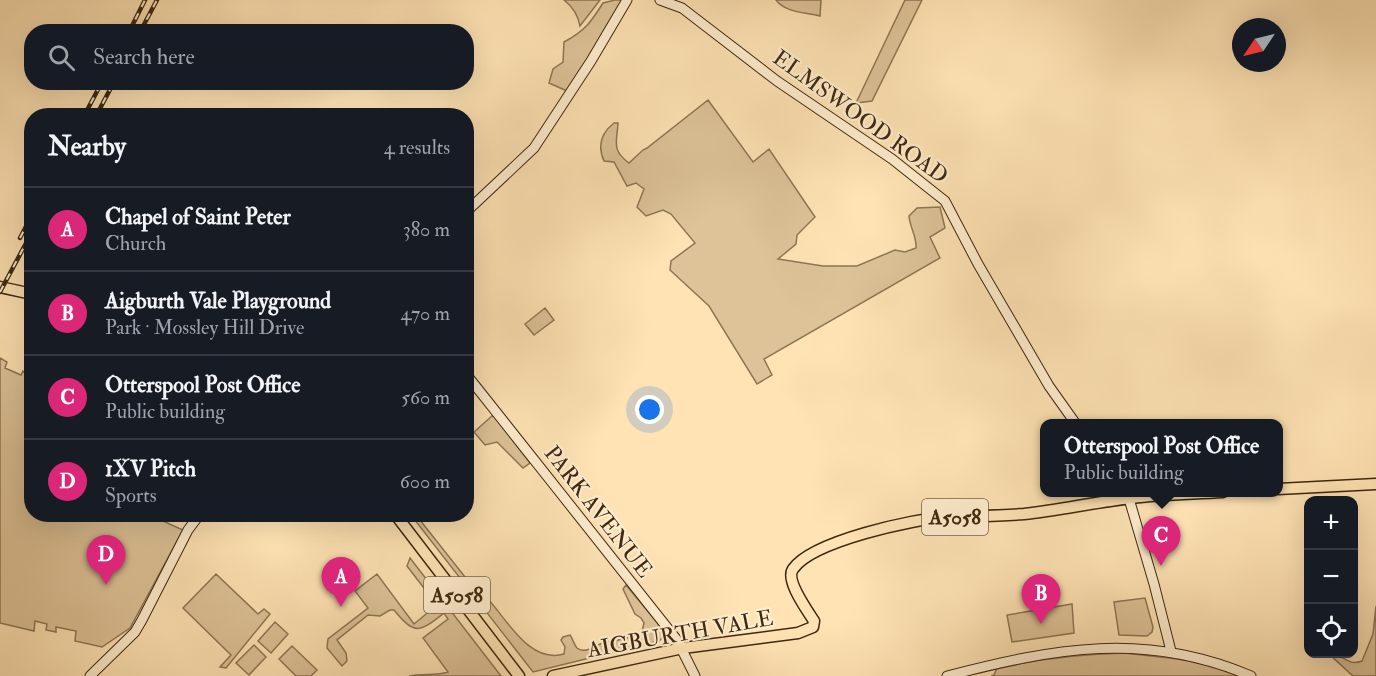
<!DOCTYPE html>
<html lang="en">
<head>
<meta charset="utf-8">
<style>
	:root { --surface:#171b24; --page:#242831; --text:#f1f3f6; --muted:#9ea1a6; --line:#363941; --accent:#db2777 }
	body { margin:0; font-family:"IM FELL Double Pica",serif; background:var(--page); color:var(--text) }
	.controls { position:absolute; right:18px; bottom:18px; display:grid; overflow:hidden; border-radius:12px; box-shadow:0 6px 24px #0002 }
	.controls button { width:54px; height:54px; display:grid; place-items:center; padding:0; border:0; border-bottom:2px solid var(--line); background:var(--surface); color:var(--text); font:30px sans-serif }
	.compass { position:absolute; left:1232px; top:18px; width:54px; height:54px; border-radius:50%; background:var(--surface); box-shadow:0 6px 24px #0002; rotate:235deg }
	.you { position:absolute; left:650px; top:410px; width:21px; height:21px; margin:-15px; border:4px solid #fff; border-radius:50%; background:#1a73e8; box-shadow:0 0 0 9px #1a73e833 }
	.badge { display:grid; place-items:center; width:39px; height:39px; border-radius:50%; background:var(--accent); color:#fff; font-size:20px; font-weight:700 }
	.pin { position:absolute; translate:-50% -50px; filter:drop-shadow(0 2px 3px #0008) }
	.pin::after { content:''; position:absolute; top:32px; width:21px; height:18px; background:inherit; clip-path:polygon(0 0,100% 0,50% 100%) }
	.popup { position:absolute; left:1040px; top:419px; width:243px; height:78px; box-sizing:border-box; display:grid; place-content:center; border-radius:12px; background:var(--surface); filter:drop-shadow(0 2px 4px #0005); font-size:20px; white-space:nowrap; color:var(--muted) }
	.popup b { font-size:22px; color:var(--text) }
	.popup::after { content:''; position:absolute; left:50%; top:100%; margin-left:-12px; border:12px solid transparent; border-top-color:var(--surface) }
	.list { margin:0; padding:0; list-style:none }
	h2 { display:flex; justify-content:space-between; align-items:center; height:78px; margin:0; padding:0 24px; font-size:26px }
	h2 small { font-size:20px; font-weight:400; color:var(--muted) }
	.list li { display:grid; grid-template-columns:39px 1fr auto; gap:18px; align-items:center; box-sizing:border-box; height:84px; padding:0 24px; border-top:2px solid var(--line) }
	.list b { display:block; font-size:22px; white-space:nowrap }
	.list p { margin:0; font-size:20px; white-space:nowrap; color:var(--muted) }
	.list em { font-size:20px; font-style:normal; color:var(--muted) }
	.icon { flex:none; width:33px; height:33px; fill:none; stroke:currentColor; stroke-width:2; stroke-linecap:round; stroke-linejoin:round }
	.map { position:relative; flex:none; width:1376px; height:676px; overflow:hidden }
	.search { position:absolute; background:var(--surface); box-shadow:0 6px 24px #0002; left:24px; top:24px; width:450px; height:66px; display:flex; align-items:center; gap:15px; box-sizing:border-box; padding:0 21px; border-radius:24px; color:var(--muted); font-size:22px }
	.panel { position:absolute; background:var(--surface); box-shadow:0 6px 24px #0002; left:24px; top:108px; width:450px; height:414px; border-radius:24px }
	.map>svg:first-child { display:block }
	.green { fill:#dec398; stroke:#8e7654; stroke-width:1.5 }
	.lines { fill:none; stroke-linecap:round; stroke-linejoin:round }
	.secondary-casing { stroke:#3e280f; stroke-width:11 }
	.primary-casing { stroke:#3e280f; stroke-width:13 }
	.secondary { stroke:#ffedce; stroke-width:9 }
	.primary { stroke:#ffe3b4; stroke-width:10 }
	.rail-casing { stroke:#3e280f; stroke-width:4.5 }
	.rail { stroke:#ffedce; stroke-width:2; stroke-dasharray:7; stroke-linecap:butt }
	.labels { text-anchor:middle; stroke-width:4.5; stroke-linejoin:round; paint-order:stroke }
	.shield { fill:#ffedce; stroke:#786348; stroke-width:1.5 }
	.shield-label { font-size:21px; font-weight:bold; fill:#3e280f }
	.street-label { font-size:22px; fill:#3e280f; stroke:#ffedce }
</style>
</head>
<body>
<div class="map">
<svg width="1376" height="676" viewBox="0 0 1376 676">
	<rect width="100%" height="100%" fill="#ffe3b4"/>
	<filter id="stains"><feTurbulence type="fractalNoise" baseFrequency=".00333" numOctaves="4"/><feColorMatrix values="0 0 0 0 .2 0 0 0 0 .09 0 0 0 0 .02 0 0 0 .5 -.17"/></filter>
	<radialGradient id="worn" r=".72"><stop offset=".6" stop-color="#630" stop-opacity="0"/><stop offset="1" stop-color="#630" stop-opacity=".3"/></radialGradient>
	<path class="green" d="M564,0h36l-20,26c-2,-11 -7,-19 -16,-26z
		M615,0h9l-48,80 -9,11 -18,-8 4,-14 10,-7 1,-20c21,-11 27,-20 39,-39z
		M776,0h45l-1,16c-15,-4 -34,-3 -44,-16z
		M905,0h17l-50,101 -16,2z
		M708,100l45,62 16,-13 46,68 -18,18 -1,9 -18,15 45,7h34l38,-16 10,2 11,-4c1,-11 -6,-20 -7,-32l8,-8 23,-1 5,21 -15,9 10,21 -176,101 8,16 -15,9 -48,-78 -39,-36 1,-9 24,-18 -24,-29 -8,-4 -17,6 -9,-9 7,-18 -8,-6 -9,3 -13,-24 -10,-1c-7,-16 -3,-28 10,-38h4c-1,19 -7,27 11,40l14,-13 4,-2z
		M545,308l9,12 -20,15 -9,-11z
		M0,358l7,4 -2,6 16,7 2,-4 8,4 1,139 118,1 33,15 -53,98 -28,19 -27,-6 1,-10 -20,-4v5l-10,-2 1,-6 -12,-3 -1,10 -34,-8z
		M493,415l37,48 -7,5 -26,-26 -12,3 -11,-13z
		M411,515h5l68,86 4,-2c20,22 42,65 76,55l1,-7 -4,-7 2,-3 7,-2c3,4 4,10 7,13 8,7 20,-4 28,-6 13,-2 25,-3 37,-11l2,-8 -3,-5 -6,-4 -12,-25 3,-4 35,42 3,9 -5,5 -126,31z
		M410,558l91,118h-92c13,-3 27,0 39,-4l-25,-34 25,-19 -4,-6c-24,19 -29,23 -50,-3h-4l-10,6 -12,-1 -31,25 9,13 1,8 -5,5 -15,-18 1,-9 40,-31 -13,-17 22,-17 37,50 23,-19 -30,-39z
		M216,574l42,40 6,-5 6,5 -44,54 -6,-1 11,-12 -48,-47z
		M1145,598l8,29 -1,5 -5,4 -28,-1 -5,-33z
		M1072,604l2,29 -62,9 -5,-27z
		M1376,606v70h-23l-24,-22c14,-1 18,13 33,7l11,-27z
		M275,622l13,12 -17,19 -13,-12z
		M254,645l12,12 -17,18 -13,-12z
		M292,646l25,24 -6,6h-15l-17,-17z
		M1124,653l72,8 48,15h-253l3,-1 3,-7c42,-9 84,-14 127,-15z"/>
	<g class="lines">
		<defs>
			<path id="secondary" d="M660,0l22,8 95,73 115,78 53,42 33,63 71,122 27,38
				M466,212l68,-64 57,-87 36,-61
				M466,374l211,266 18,36
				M1127,492l27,92 17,67
				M90,676l45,-44 7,-12 46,-90 12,-16
				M947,676c108,-28 198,-45 304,0"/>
			<path id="primary" d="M0,287l32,7
				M1278,489l98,-5
				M395,514l124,162
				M553,676l130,-28 115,-15 15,-6 1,-6c-7,-11 -29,-41 -21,-52 19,-28 121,-50 153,-52 26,-1 52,-1 78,-3 36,-4 72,-12 108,-16 30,-4 60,-4 91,-6"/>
		</defs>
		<use href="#secondary" class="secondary-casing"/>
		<use href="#primary" class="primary-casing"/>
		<use href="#secondary" class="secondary"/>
		<use href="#primary" class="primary"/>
		<defs>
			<path id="rail" d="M129,32l16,-32
				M140,32l17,-32
				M84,116l18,-34
				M96,116l18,-34
				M20,238l12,-23
				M0,292l32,-60"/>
		</defs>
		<use href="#rail" class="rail-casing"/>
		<use href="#rail" class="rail"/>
	</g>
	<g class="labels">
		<g class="shield">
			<rect x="922" y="499" width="66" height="36" rx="4.5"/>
			<rect x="424" y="577" width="66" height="36" rx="4.5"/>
		</g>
		<g class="shield-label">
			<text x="955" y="524">A5058</text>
			<text x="457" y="602">A5058</text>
		</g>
		<g class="street-label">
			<text transform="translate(861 116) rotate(36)" y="8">ELMSWOOD ROAD</text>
			<text transform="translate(599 511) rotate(52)" y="8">PARK AVENUE</text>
			<text transform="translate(680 633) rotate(-10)" y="8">AIGBURTH VALE</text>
		</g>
	</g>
	<rect width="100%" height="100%" filter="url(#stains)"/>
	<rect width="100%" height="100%" fill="url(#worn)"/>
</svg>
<div class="controls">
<button>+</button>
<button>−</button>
<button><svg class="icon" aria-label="locate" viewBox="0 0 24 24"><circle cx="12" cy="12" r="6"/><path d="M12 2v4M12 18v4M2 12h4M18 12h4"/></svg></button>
</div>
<svg class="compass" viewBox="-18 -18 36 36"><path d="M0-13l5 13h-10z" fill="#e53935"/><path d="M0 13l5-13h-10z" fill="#9ea1a6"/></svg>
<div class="you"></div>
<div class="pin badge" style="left:341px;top:607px">A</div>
<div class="pin badge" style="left:1041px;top:624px">B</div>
<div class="pin badge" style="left:1161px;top:566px">C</div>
<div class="popup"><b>Otterspool Post Office</b>Public building</div>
<div class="pin badge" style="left:106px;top:585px">D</div>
<div class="search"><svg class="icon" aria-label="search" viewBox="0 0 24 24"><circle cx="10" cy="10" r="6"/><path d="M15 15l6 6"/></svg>Search here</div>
<section class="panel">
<h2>Nearby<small>4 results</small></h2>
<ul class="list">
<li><span class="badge">A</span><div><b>Chapel of Saint Peter</b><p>Church</p></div><em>380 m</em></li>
<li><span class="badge">B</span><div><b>Aigburth Vale Playground</b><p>Park · Mossley Hill Drive</p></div><em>470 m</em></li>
<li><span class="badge">C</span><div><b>Otterspool Post Office</b><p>Public building</p></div><em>560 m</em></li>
<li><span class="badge">D</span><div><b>1XV Pitch</b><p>Sports</p></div><em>600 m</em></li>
</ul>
</section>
</div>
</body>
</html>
